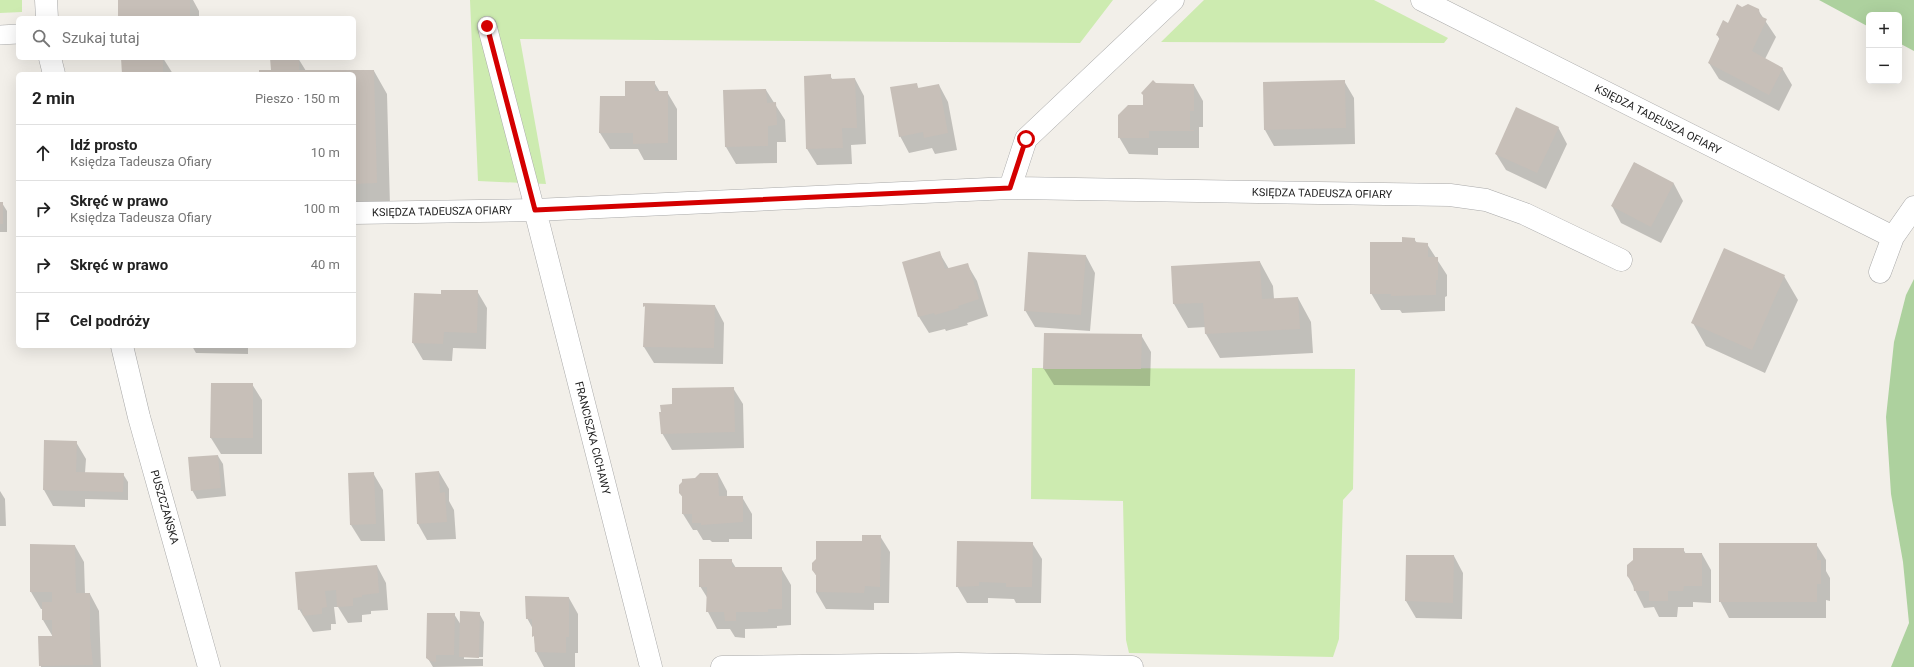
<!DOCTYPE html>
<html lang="pl">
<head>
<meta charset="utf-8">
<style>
	:root { --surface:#fff; --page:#f2f2f2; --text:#222; --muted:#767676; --line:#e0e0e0 }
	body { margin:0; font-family:Roboto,sans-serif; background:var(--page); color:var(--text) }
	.controls { position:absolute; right:12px; top:12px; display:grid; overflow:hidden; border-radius:6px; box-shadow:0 4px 16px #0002 }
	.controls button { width:36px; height:36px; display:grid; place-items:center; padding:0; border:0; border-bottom:1px solid var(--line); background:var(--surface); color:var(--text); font:20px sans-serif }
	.stop { position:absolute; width:12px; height:12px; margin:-9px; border:3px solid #d40000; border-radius:50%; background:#fff }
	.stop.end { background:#d40000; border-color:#fff; box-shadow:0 1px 4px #0008 }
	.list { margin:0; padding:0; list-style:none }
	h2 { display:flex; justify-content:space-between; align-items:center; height:52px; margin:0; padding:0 16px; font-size:17px }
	h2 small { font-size:13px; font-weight:400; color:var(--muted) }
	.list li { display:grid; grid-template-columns:26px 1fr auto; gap:12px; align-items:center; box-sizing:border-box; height:56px; padding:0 16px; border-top:1px solid var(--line) }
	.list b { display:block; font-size:15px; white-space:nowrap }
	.list p { margin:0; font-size:13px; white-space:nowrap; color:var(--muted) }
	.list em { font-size:13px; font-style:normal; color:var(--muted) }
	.icon { flex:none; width:22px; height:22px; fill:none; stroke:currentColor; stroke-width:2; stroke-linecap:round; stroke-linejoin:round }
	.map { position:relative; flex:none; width:1914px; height:667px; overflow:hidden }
	.search { position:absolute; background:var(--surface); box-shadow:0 4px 16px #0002; left:16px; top:16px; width:340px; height:44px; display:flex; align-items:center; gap:10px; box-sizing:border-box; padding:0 14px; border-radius:6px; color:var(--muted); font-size:15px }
	.panel { position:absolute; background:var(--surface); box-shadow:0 4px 16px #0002; left:16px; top:72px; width:340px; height:276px; border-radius:6px }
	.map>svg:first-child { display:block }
	.grass { fill:#cdebb0 }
	.forest { fill:#add19e }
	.shadow { fill:#0003 }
	.building { fill:#c7bfb8 }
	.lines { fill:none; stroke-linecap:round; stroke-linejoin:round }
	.service-casing { stroke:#a9a9a9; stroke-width:20 }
	.minor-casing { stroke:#a9a9a9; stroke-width:23 }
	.service { stroke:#fff; stroke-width:19 }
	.minor { stroke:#fff; stroke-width:22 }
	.route { stroke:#d40000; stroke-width:5 }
	.labels { text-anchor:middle; stroke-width:4; stroke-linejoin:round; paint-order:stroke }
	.street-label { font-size:11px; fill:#222; stroke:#fff }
</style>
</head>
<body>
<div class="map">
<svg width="1914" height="667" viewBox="0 0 1914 667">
	<rect width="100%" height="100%" fill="#f2efe9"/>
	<path class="grass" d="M0,0h22v12l-22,1z
		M470,0h643l-33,43 -560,-4 26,145 -68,-3z
		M1204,0h170l74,38 -4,5 -283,-1z
		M1032,368l323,1 -2,120 -10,11 -4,139 -6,18 -204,-4 -3,-13 -3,-139 -92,-2z"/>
	<path class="forest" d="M1819,0h95v51l-15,-8v-28h-30v12z
		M1914,279v388h-23l18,-44 -6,-61 -12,-68 -5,-77 8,-75 12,-47z"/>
	<path class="shadow" d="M119,0h74l6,11v7h-79z
		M1743,8l15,2 18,27 -11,22 17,9 10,17 -13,26 -60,-32 -10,-16 11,-23 -3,-5z
		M122,58h41l10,16h-50z
		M271,58h27l8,13h68l13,23 3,112 -36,1v-133h-94l12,-3z
		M830,76l3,4 22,-1 9,17 2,48 -15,1 1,19 -35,1 -10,-16z
		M1344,81l10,17 1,46 -81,2 -9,-16z
		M654,82l6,10h7l10,17v51h-33l-6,-11h-28l-10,-16 26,-36z
		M916,84l3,5 20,-4 9,17 9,48 -22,4 -3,-6 -23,5 -9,-17z
		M1156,84l38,1 9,16v26h-4v21h-41v7l-29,-1 -10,-17 25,-31z
		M766,90l19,30 1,22h-9v21l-41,1 -10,-17 -2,-56z
		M1558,127l9,17 -21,45 -40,-19 -10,-16z
		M1635,163l39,21 9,17 -22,42 -40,-20 -9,-17z
		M0,203h2l5,8v21h-7z
		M1414,239l3,4 10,1 20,31v21l-2,1v14l-43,2 -2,-3h-19l-10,-17 32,-49z
		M939,252l10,17 18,-5 10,17 11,35 -21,7 1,2 -22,6 -1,-2 -16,4 -10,-16 -15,-54z
		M1086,256l9,17 -5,58 -55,-4 -10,-17z
		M1260,262l13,24 1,13 24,-1 13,24 2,31 -93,5 -14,-24v-7l-18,1 -14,-24 -2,-37z
		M1784,276l14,24 -33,73 -59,-27 -13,-23z
		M477,291l10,17 -1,41 -33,-1 -1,13 -29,-1 -10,-17 29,-48z
		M644,304l71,2 9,17 -1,41 -69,-1 -10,-16 2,-37z
		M1141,335l10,17 -1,34 -96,-1 -10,-16z
		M192,346h56v8l-52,-1z
		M252,384l10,16v54h-41l-10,-16z
		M733,388l10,16 1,44 -72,2 -10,-17 11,-28z
		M76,442l10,17 -1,14 38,1 5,8v18l-43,-1v8l-32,-1 -9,-16z
		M218,456l5,8 3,32 -29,3 -5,-9z
		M439,472l10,17v12l5,9 2,29 -29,1 -9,-16z
		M373,473l10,17 2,51h-24l-10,-16z
		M718,474l9,17v6h15l10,17v25h-23v3h-17l-2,-2h-7l-6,-10h-4l-10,-16v-16l-3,-5 15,-14z
		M0,491l5,8 1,27h-6z
		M880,536l10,16 -1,51h-15v7l-48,-1 -10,-17 1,-15 -4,-7 50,-28z
		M1032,543l10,16 -1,44h-25l-2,-4 -26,-1v5h-21l-10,-17z
		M1816,544l10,16v11l4,7v23l-4,-1v18h-97l-9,-17z
		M75,546l9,16 1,32h5l9,17 2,56h-60l-2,-30h14l-10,-17v-11h-2l-10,-17z
		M1683,549l3,5h16l9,16v33l-18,-1v5h-15l-1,10h-18l-5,-10 -10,1 -16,-32z
		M1454,556l9,17 -1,46 -46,-1 -10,-17z
		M731,560l5,8h45l10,17v40l-14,1v2l-32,1v9l-10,-1 -5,-8h-13l-9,-17v-13l-8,-13z
		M377,566l9,17 2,27 -17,1v3l-9,1v7l-14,1 -10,-16h-4l2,17h-5v6l-18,2 -14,-23 -3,-36z
		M569,598l9,16v39h-3v14h-31l-8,-15 -3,-23 -6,-11z
		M479,613l5,9 -1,35h-19v2h19v7l-50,1 -6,-10 27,-43 7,11z"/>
	<path class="building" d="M118,0h72v17l-72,-1z
		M1737,4l5,3 6,-3 11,5 1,7 7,3 -15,32 31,17 -14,27 -61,-32 12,-26 -4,-2 7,-15 5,3z
		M121,58h42v16h-41z
		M270,58h29v12h75l3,113 -23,1v-110h-95v-4h12z
		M831,74v5l24,-1 2,50h-15l1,20 -37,1 -2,-73z
		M1153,80l3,3 38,1v27h-4v19h4v1h-45v7h-31v-23l10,-10h15v-10l-2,-2z
		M1345,80l1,48 -82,2 -1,-48z
		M625,81h30v10h13v52l-35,1v-11h-34l1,-37h25z
		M917,83l1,5 21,-4 9,49 -24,5 -1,-6 -24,5 -9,-50z
		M766,89l1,14 9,-1 1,23 -9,1v20l-43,1 -2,-57z
		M1516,107l43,20 -22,46 -42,-19z
		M1634,162l40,21 -23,44 -40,-21z
		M0,202h3v22h-3z
		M1402,237l13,1v4l13,1v14h10v23h-2v15l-45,1v-2h-21v-52h32z
		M1724,248l61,27 -33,75 -61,-27z
		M940,251l5,18 23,-6 11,36 -21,7 1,2 -24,7 -1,-2 -16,4 -16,-55z
		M1028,252l58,3 -5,60 -57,-4z
		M1260,261l2,38 36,-2 2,32 -95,5 -2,-31 -30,1 -2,-38z
		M441,290h37l-1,43 -33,-1 -1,12 -31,-1 2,-50 27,1z
		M643,303l72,2 -1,43 -71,-1 2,-41 -2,1z
		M1044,333l98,1 -1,35h-98z
		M211,383h42v55h-43z
		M734,387l1,45 -74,2 -2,-22h2l-1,-7 12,-1v-16z
		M44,440l33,1 -1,31 48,1 -1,19 -80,-2z
		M218,455l3,33 -30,3 -3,-34z
		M439,471l1,22 5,-1 2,30 -30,2 -2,-51z
		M374,472l2,52 -26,1 -2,-52z
		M700,473h18l1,23h24v26l-42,3v-2h-9v-9h-10v-18l-3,-3v-8l3,-3v-3l13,-1z
		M862,535h19l-1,52 -15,-1 -1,7 -48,-1v-17l-4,-5v-7l4,-4v-18h46z
		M957,541l76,1 -1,45h-26v-4l-27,-1v4l-23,1z
		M1719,543h98v17h4v24h-4v18h-98z
		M30,544l45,1 1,48h14v42l3,30 -54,1 -1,-30h14v-16h-10v-18h10v-10h-22z
		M1633,548h51v5h18v33h-18l-1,5h-15v10h-19v-10h-15l-1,-9 -6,-6v-11l6,-5z
		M1406,555h48l-1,48 -48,-2z
		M699,559h33v8h50v42h-14v3h-32v9h-11l-1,-9h-18l1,-25h-8z
		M377,565l2,28 -17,2v2l-9,1v8l-16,1 -1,-17 -11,1 2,16 -5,1v6l-19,2 -1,-7 -4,1 -3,-38z
		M525,596l44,1v40h-3v16l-31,-1 -1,-16 -2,1v-18h-6z
		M460,611l20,1 -1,46 -20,-1z
		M427,613h28l-1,42h-18v7l-6,-1 -4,-3z"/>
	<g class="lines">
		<defs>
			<path id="service" d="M487,26l48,184
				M0,35l18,-1"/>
			<path id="minor" d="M46,0l1,18
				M1422,0l471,237
				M50,58l4,16
				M1010,188l16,-49 147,-139
				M535,210l116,457
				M354,213l181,-3 475,-22 440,7 36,5 39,14 96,46
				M1880,272l13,-35 21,-30
				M122,346l17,71 70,250
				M722,667l236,-3 174,3"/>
		</defs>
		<use href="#service" class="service-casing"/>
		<use href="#minor" class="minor-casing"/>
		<use href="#service" class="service"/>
		<use href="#minor" class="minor"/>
	</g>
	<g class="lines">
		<path class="route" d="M487,26l48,184 475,-22 16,-49"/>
	</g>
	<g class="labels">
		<g class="street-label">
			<text transform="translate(1658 119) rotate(27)" y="4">KSIĘDZA TADEUSZA OFIARY</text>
			<text transform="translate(1322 193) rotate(1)" y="4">KSIĘDZA TADEUSZA OFIARY</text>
			<text transform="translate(442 211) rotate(-1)" y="4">KSIĘDZA TADEUSZA OFIARY</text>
			<text transform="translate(593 438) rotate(76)" y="4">FRANCISZKA CICHAWY</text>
			<text transform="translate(165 507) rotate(74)" y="4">PUSZCZAŃSKA</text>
		</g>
	</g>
</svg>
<div class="controls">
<button>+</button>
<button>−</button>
</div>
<div class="stop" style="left:1026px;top:139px"></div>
<div class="stop end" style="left:487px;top:26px"></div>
<div class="search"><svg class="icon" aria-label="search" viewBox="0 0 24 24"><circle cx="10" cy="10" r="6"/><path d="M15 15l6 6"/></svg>Szukaj tutaj</div>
<section class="panel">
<h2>2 min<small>Pieszo · 150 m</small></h2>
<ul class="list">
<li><svg class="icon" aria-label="ahead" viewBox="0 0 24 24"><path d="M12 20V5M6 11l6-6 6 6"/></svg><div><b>Idź prosto</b><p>Księdza Tadeusza Ofiary</p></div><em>10 m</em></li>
<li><svg class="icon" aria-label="right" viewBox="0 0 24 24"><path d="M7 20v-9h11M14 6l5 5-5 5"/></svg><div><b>Skręć w prawo</b><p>Księdza Tadeusza Ofiary</p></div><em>100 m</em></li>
<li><svg class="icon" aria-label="right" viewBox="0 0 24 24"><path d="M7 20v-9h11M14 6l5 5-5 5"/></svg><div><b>Skręć w prawo</b></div><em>40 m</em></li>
<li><svg class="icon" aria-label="arrive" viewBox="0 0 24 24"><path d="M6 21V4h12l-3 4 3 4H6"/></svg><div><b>Cel podróży</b></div></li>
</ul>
</section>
</div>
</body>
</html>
